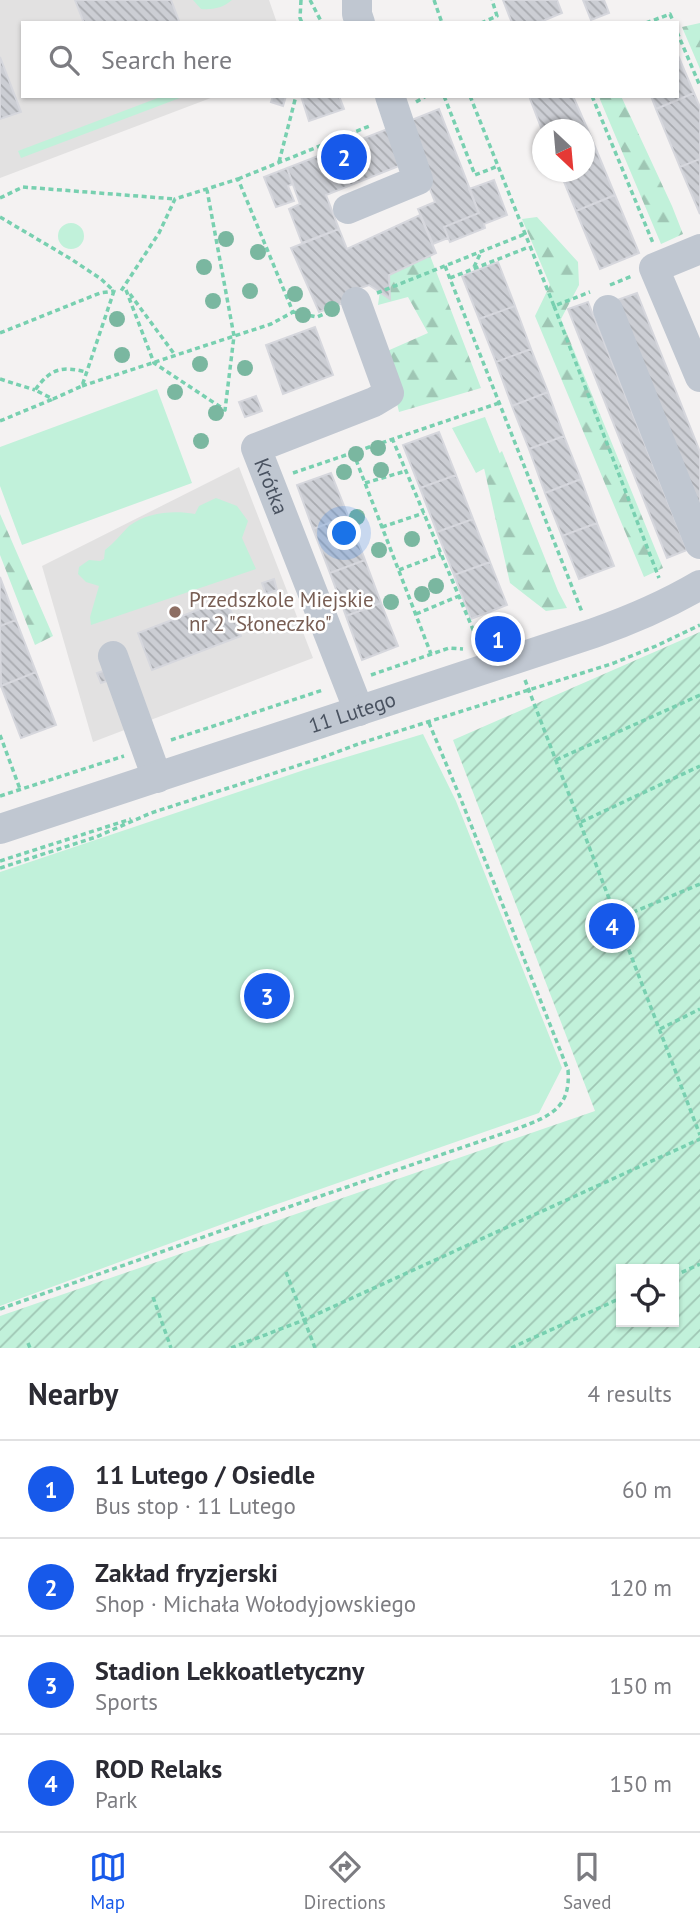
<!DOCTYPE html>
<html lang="en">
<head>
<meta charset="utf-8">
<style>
	:root { --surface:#fff; --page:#f2f2f3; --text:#2b2b33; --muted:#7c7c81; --line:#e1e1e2; --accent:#1759ea }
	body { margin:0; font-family:"PT Sans",sans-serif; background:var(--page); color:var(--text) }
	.controls { position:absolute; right:21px; bottom:21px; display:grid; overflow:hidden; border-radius:0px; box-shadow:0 2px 5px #0004 }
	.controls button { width:63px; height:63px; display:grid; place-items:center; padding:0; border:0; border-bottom:2px solid var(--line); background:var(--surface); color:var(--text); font:35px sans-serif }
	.compass { position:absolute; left:532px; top:119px; width:63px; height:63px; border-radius:50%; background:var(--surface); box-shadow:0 2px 5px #0004; rotate:154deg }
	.you { position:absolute; left:345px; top:534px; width:24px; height:24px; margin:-18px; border:5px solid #fff; border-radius:50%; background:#1a73e8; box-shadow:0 0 0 10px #1a73e833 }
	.badge { display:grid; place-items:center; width:46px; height:46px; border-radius:50%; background:var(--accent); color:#fff; font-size:23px; font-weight:700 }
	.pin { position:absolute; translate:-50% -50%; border:4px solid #fff; box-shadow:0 2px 7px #0006 }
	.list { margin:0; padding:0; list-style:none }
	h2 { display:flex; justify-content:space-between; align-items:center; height:91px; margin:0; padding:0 28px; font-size:30px }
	h2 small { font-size:23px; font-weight:400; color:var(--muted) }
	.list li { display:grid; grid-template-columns:46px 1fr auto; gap:21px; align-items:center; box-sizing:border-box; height:98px; padding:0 28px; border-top:2px solid var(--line) }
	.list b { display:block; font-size:26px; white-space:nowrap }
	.list p { margin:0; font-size:23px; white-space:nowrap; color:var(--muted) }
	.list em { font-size:23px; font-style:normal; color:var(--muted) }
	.icon { flex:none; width:38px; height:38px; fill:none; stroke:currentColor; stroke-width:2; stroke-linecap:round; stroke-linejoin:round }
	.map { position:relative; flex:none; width:700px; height:1348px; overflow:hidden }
	.search { position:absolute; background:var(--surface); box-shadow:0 2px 5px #0004; left:21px; right:21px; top:21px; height:77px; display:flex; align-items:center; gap:18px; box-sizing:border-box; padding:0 24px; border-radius:0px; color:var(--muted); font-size:26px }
	.sheet { height:483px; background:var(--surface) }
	nav { display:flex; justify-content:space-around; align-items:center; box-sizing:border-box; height:98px; border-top:2px solid var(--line); background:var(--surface); font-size:19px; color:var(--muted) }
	nav a { display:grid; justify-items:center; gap:4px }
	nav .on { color:var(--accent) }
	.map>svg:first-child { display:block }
	.education { fill:#e2e1e1 }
	.green { fill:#c1f1da }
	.forest { fill:url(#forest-firs) }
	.garden { fill:url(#garden-furrows); fill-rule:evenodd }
	.building { fill:url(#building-back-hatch); stroke:#d6d7dd; stroke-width:2 }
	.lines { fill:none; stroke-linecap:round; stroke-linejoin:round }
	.path { stroke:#78d0b0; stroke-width:3.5; stroke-dasharray:5 3.5; stroke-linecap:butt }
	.minor { stroke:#c0c7d1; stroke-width:30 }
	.tree { fill:#7ab7a0 }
	.education-dot { fill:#8d6e63; stroke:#fff; stroke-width:2.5 }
	.labels { text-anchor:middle; stroke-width:5; stroke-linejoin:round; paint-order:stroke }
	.street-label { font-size:21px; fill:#495260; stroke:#fff }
	.education-label { font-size:21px; fill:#785e54; stroke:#fff; text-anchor:start }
</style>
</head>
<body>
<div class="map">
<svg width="700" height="1348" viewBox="0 0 700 1348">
	<defs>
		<pattern id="forest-firs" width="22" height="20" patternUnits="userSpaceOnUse" patternTransform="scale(1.75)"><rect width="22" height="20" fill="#c1f1da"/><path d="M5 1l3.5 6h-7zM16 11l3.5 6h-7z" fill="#9fc6b4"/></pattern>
		<pattern id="garden-furrows" width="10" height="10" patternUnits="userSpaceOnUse" patternTransform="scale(1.75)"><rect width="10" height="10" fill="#c1f1da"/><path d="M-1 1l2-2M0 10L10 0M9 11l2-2" fill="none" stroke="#9fc6b4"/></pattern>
		<pattern id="building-back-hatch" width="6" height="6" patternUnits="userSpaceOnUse" patternTransform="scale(1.75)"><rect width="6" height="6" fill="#ccced4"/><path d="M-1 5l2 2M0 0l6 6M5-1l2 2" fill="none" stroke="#a8aaaf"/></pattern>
	</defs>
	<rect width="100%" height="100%" fill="#f4f2f2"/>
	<path class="education" d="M0,0h269l8,23h-254v73h193l-216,82z
		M239,467l74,191 -220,84 -51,-176z"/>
	<path class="green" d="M193,0h39c-9,8 -20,10 -31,9z
		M163,96h22l-164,62 -3,-7z
		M58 236a13 13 0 1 1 26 0a13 13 0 1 1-26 0Z
		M157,389l35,94 -170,62 -22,-59v-39z
		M485,417l17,42 -26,14 -24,-45z
		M216,498l21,8 11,15 -6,17 14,31 -165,56 -1,-8 9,-31 -13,-4 -8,-8 1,-7 10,-7 11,1 4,-2 1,-9c9,-7 16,-16 24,-24 18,-14 45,-16 66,-12l4,-8z
		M423,734l33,67 106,267 -23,45 -273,95 -266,98v-434l307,-103z"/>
	<path class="forest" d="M700,23v46l-18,-42z
		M621,96l51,110 11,28 -22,10 -62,-147z
		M537,217l41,45 1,23 -18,34 102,249 -19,9 -109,-261 15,-31 -28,-66z
		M429,253l52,135 -82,24 -14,-60 43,-19 -20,-36 -30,8 4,-29z
		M502,451l56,140 9,17 -21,3 -36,-28 -26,-115z
		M0,514l53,122 -18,9 -35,-90z"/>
	<path class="garden" d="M700,632v716h-700v-32l595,-205 -142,-371zM621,1269h53v53h-53z"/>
	<path class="building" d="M75,0h96l8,21 -5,2h-90z
		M503,0h54l5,13 -24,10h-26z
		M583,0h21l5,13 -18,7z
		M677,53l17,40 -38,16 -5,-13h26z
		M0,57l21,55 -21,7z
		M694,93l6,14v52l-20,8 -24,-58z
		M273,96h13l-3,10 -12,-4z
		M301,96h38l5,13 -35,12z
		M529,96h44l18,41 -7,3v-10h-42z
		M439,109l40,104 -35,14 4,11 -15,6 -15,-35 17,-7 -31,-79z
		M390,128l14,36 -78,31 13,34 -37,14 -13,-34 11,-5 -13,-36z
		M591,137l24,58 -39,16 -16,-39h24v-32z
		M700,159v55l-20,-47z
		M287,168l6,16 -5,2 6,15 -18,6 -12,-30z
		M494,180l13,35 -23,9 1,4 -35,14 -6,-15 35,-14 -10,-24z
		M615,195l24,58 -39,16 -24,-58z
		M420,215l16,38 -47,22 1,24 -21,-14 -18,6 3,8 -35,13 -28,-64 48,-19 8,20z
		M498,262l17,44 -36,13 -17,-43z
		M637,293l63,159v56l-83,-208z
		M588,302l99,248 -20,8 -99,-249z
		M515,306l16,43 -35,13 -17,-43z
		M315,327l18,48 -50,19 -17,-49z
		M531,349l17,43 -36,14 -16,-44z
		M548,392l16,44 -35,13 -17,-43z
		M256,396l6,15 -17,6 -6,-15z
		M439,432l17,43 -36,13 -17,-43z
		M564,436l17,43 -36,14 -16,-44z
		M331,473l17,43 -35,13 -16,-44z
		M456,475l17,44 -36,13 -17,-44z
		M581,479l16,44 -35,13 -17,-43z
		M348,516l17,44 -35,13 -17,-44z
		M473,519l17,43 -36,13 -17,-43z
		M597,523l17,43 -35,13 -17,-43z
		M365,560l16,43 -35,13 -16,-43z
		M490,562l17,43 -36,14 -17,-44z
		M0,577l16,43 -16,6z
		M274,579l3,11 -11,4 -4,-11z
		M226,599l15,37 -89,34 -14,-37z
		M381,603l17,43 -36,14 -16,-44z
		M16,620l20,52 -35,14 -1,-60z
		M501,636l2,4 -9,5 -2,-5z
		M106,670l4,10 -9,3 -4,-10z
		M36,672l20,53 -35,13 -20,-52z"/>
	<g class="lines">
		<path class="path" d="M301,0l-1,18 2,5
			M310,0l12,23
			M434,0l8,23
			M481,23l16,-7 -5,-16
			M646,23l24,-9 4,9
			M677,32l23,54
			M444,96l31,79 23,-9
			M470,96l84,210 36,-14
			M592,96l61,147
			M416,102l10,-6
			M279,162l17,-66
			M238,179l134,-54
			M0,198l23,-11 152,12
			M0,217l71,42 30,20 13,12 -32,95 -29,13 -18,-9c16,-22 27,-24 51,-18
			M445,266l137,346
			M474,267l7,-15
			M450,278l79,-31
			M610,285l22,-9
			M126,290l28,73 71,47 9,-74 -27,-146
			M377,293l148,-59
			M130,294l45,61
			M554,306l105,272
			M293,312l24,5 17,-7
			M0,333l100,-40 14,-2
			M0,379l35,11
			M82,386l189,-62 22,-12 -55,-133 -63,20 -16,34 -38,58
			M0,421l53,-22
			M392,438l88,208
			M353,452l78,202
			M293,473l206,-70
			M365,483l41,-12
			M382,527l42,-14
			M399,570l42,-16
			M416,614l43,-18
			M371,675l78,-27 14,1
			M525,680l175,455
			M0,735l20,54
			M171,740l152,-50
			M556,760l144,-65
			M0,796l124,-40
			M581,822l119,-56
			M0,861l131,-42
			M0,868l96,-31 55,-24 170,-55 37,-14 256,-81 42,-17 44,-21
			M617,919l83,-35
			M660,1029l40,-20
			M286,1272l29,76
			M674,1276l26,-12
			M153,1297l18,51
			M0,1309l274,-97 245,-84c31,-12 52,-20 49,-58l-108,-273 -31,-74
			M28,1343l2,5
			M231,1348l73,-28 396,-181
			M511,1348l110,-50"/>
		<g class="minor">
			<path d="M357,0v14l3,9"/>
			<path d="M348,209l70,-29 -28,-84"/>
			<path d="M700,249l-46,19 46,109"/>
			<path id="s1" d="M356,302l33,91 -15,9 -118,46 103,263"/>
			<path d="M608,310l92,234"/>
			<path d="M113,656l44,122"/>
			<path id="s2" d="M0,829l594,-196c37,-13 72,-28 106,-48"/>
		</g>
	</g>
	<g class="tree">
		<circle cx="226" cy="239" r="8"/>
		<circle cx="258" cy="252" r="8"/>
		<circle cx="204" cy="267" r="8"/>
		<circle cx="250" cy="291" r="8"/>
		<circle cx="295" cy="294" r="8"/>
		<circle cx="213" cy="301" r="8"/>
		<circle cx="332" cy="309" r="8"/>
		<circle cx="303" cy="315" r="8"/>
		<circle cx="117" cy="319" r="8"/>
		<circle cx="122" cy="355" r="8"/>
		<circle cx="200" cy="364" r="8"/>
		<circle cx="245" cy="368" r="8"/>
		<circle cx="175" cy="392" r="8"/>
		<circle cx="216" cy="413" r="8"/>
		<circle cx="201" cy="441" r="8"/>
		<circle cx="378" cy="448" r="8"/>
		<circle cx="356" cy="454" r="8"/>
		<circle cx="381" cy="470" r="8"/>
		<circle cx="344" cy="472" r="8"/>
		<circle cx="357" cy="517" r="8"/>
		<circle cx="412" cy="539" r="8"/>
		<circle cx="379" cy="550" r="8"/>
		<circle cx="436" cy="586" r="8"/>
		<circle cx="422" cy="594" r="8"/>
		<circle cx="391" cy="602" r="8"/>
	</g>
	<circle class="education-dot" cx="175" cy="612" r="7"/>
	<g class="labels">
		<g class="street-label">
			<text dy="7" stroke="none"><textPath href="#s1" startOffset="282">Krótka</textPath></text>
			<text dy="7" stroke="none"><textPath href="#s2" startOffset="371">11 Lutego</textPath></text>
		</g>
		<g class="education-label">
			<text x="189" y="607">Przedszkole Miejskie<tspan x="189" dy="24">nr 2 "Słoneczko"</tspan></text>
		</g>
	</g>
</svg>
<div class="controls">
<button><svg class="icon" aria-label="locate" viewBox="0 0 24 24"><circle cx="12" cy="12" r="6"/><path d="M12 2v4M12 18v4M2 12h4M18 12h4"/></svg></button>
</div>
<svg class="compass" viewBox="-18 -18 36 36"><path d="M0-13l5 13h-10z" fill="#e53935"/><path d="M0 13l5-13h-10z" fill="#7c7c81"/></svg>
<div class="you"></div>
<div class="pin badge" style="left:498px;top:639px">1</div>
<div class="pin badge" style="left:344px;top:157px">2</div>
<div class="pin badge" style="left:267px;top:996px">3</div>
<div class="pin badge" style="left:612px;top:926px">4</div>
<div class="search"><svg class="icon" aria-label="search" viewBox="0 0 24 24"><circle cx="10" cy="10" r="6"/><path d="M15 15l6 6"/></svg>Search here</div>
</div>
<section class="sheet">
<h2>Nearby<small>4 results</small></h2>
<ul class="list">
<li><span class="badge">1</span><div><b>11 Lutego / Osiedle</b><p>Bus stop · 11 Lutego</p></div><em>60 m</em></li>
<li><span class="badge">2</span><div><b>Zakład fryzjerski</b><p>Shop · Michała Wołodyjowskiego</p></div><em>120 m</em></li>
<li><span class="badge">3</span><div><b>Stadion Lekkoatletyczny</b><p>Sports</p></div><em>150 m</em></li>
<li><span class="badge">4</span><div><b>ROD Relaks</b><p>Park</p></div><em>150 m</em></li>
</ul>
</section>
<nav>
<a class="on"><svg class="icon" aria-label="map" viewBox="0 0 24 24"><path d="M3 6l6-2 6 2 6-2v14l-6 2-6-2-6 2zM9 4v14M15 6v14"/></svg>Map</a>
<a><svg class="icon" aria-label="directions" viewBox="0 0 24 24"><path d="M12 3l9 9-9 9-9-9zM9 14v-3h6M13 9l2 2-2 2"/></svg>Directions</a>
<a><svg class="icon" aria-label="saved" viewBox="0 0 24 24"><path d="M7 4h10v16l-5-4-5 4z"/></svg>Saved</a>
</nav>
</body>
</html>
